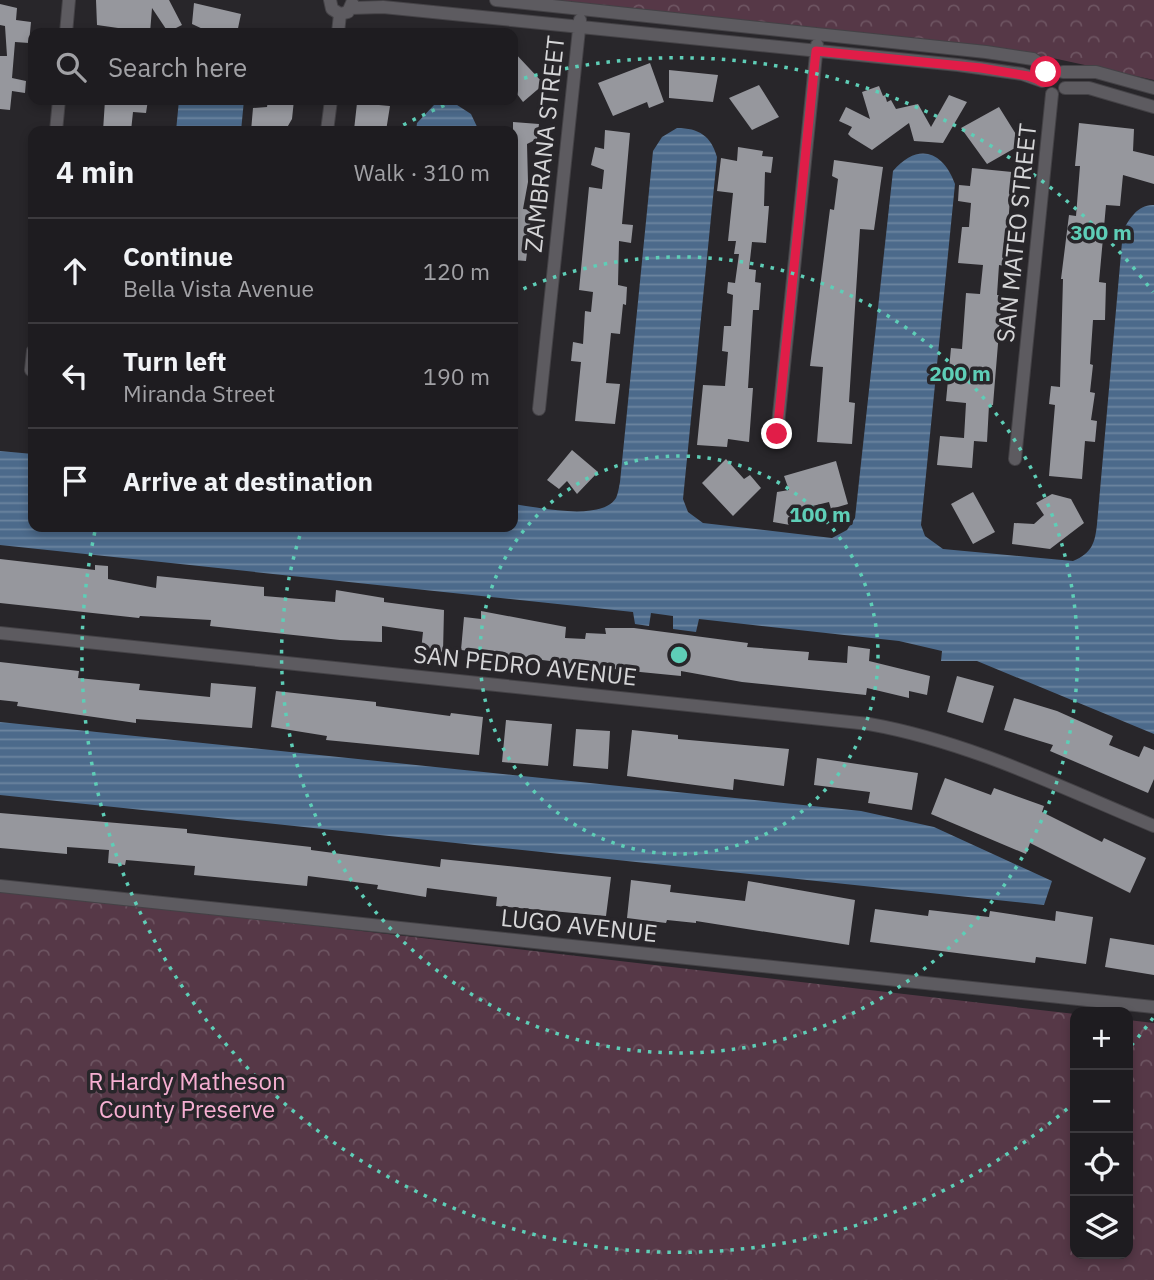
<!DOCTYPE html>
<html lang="en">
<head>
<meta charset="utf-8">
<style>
	:root { --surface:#1e1c20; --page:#2b292d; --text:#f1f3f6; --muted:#a1a1a5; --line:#3c3a3e }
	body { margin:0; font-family:"IBM Plex Sans",sans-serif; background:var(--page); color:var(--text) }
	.controls { position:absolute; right:21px; bottom:21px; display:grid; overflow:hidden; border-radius:14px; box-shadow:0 4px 10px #0003 }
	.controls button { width:63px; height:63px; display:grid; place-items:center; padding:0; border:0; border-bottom:2px solid var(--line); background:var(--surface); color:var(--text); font:35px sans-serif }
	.stop { position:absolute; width:21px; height:21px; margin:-16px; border:5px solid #e11d48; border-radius:50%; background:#fff }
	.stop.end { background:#e11d48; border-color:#fff; box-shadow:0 2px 7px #0008 }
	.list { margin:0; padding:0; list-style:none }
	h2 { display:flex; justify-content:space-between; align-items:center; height:91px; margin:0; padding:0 28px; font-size:30px }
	h2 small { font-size:23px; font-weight:400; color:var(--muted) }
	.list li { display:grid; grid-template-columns:46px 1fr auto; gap:21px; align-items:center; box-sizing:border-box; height:105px; padding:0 28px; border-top:2px solid var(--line) }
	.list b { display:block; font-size:26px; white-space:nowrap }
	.list p { margin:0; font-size:23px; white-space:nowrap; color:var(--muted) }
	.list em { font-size:23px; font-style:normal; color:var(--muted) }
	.icon { flex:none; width:38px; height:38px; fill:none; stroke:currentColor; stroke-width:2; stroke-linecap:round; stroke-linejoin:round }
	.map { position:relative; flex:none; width:1154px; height:1280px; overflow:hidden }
	.search { position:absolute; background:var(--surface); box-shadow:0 4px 10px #0003; left:28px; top:28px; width:490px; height:77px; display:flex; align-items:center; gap:18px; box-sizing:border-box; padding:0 24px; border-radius:14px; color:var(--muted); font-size:26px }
	.panel { position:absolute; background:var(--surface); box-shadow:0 4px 10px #0003; left:28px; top:126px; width:490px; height:406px; border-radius:14px }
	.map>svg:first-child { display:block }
	.park { fill:url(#park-crowns) }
	.water { fill:url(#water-rules) }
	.building { fill:#96979d }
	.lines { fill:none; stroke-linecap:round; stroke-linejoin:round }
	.street-casing { stroke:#444246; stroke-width:14 }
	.street { stroke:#5d5b60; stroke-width:12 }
	.route { stroke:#e11d48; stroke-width:9 }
	.ring { fill:none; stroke:#5eceb7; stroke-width:3.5; stroke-dasharray:3.5 7 }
	.labels { text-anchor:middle; stroke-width:7; stroke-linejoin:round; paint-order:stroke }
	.street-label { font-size:24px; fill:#d5d5d7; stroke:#28262a }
	.park-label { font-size:24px; fill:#f7afd2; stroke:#28262a }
	.centre { fill:#5eceb7; stroke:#28262a; stroke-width:3.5 }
	.ring-label { font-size:21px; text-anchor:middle; font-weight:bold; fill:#5eceb7; stroke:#28262a; stroke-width:7; stroke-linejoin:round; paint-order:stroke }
</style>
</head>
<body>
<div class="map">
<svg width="1154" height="1280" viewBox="0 0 1154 1280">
	<defs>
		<pattern id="park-crowns" width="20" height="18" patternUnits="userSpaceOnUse" patternTransform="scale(1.75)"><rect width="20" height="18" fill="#563847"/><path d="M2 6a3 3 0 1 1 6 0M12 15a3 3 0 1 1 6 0" fill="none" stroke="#6d5461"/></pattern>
		<pattern id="water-rules" width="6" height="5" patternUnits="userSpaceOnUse" patternTransform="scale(1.75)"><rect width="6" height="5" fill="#4c6a8b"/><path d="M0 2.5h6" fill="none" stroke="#6d85a0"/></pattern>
	</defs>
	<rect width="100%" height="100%" fill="#28262a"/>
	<path class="park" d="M534,0h620v80l-106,-23z
		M0,889l1075,125v240h53v-234l26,3v257h-1154z"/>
	<path class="water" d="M179,100h65l-3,31h-65z
		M454,103l17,11 8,17h-63l1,-8 17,-18z
		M677,128c22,0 34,8 40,29l-34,342 5,13 15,11 129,15 15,-8 8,-12 38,-347c25,-29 50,-20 62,13l-34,341 4,11 18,13 130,12c19,-8 22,-18 24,-37l26,-293c6,-12 15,-27 31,-26v529l-177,-73h-36l1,-10 -43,-10 -200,-22 -3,13 -23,-3v-13l-22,-3 -2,13 -14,-2 -2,-12 -633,-67v-94l33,3v73h480v-23c24,3 88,18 103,-6 2,-4 3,-11 4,-16l33,-331 9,-14z
		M0,722l861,89 73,16 118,54 -8,24 -1044,-110z"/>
	<path class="building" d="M96,0h73l13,25 -14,7 -16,-24 -2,25h-19l1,-3 -35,-5z
		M194,3l47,11 -4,19h-32v-3l-13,-6z
		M0,4l17,4 -1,12 15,2 -2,21 -14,-1 -3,36 14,3 -1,12 -13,-2 -2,19 -10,-1v-53h7l-2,-30 -5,-1z
		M513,51l31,33 -21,18 -6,-8 -4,2z
		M650,63l14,39 -15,6 -2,-6 -34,14 -15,-33z
		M669,70l49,5 -5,27 -44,-4z
		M759,85l20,32 -27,13 -23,-32z
		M879,86l4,10 2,-1 2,7 4,-2 5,9 22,-5 13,23 18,-32 18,7 -24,41 -29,-2 -5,-18 -37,27 -21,-13 -3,-3 4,-7 -13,-6 7,-14 24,12 -8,-27z
		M105,100h43l-2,13 -13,-1 -2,19h-28z
		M268,100h26l-2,19 -7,12h-34l2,-23 14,-1z
		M357,103l33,3 -4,25 -32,-1z
		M999,107l23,37 -35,20 -26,-36z
		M513,122l26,2 -2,15 -10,5 1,38 -5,27 9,1 -6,51 -13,-1z
		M1079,123l55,6 -1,22 21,5v28l-31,-9 -3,31 -14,-1 -7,77 7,1 -1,37h-12l-3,44 3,1 -3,27 5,1 -4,27 6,1 -2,21 -10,-1 -3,38 -33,-3 6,-71 -6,-1 2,-18 9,1 3,-108h-2l8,-64 7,1 4,-50h-5z
		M605,130l25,3 -8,91 11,1 -2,18 -12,-2 -1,44 9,2 -1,18 -3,-1 -3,30 -9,-1 -5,50 14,1 -5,40 -40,-3 6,-59 -10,-1 2,-19 10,2 2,-33 6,1 2,-20 -14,-2 10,-103 13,2 2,-19 -13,-5 4,-18 9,2z
		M738,147l25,4 -1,5 11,1 -2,16 -6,-1 -1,34h5l-3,37 -14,-1 -3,27 7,1 -1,12 6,1 -2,27h-6l-5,78h5l-4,54 -21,-3 -1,8 -30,-2 6,-60 22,1 3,-34 -6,-1 2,-25h7l2,-31 -6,-2 1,-11 7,1 4,-29h-5l2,-13h-8l5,-48 -16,-2 4,-33 16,3z
		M834,160l49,7 -9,63 -14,-1 -11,173 6,1 -3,41 -35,-2 6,-75 -13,-1 20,-157 4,1 4,-31 -6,-3z
		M972,168l40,4 -7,94 -6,-1 -2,30h5l-9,110h-4l-2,37 -13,-1 -2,27 -35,-3 3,-29 24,2 2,-35 -20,-2 5,-53 11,1 4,-56 14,1 3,-29 -25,-2 4,-36h7l2,-24 -13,-2 1,-16 11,1z
		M572,450l26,22 -21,22 -10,-13 -8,8 -12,-9z
		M726,459l18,20 6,-4 11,13 -28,28 -31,-33z
		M836,461l12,43 -17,5 -2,-7 -33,8 1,7 -7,1v7l-17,-3 4,-30 12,-2 -5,-14z
		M973,492l22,40 -22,12 -22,-40z
		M1052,494l19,5 13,24 -34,26 -38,-5 2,-21 20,1 10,-9 -8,-12z
		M0,559l95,11v-5l13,1v13l48,9 1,-12 107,11v9l71,6 1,-12 48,8v4l60,8 -1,42 -22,-2 2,-18 -41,-6v16l-42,-2 -130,-14 1,-6 -71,-4 -1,2 -139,-15z
		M481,611l85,16 -1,11 20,1 1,-6 20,1 -1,-6h29l114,15 -1,4 62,5 -1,8 39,3 1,-17 22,3 -1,12 61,15 -3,19 -18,-4v7l-42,-10 -1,7 -124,-13 -61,-11v5l-51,-5 -169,-21 3,-33 17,2z
		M0,662l79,9 -1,7 62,6 -1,6 71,7 1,-14 45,4 -4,41 -116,-9v4l-119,-17 1,-4 -18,-2z
		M957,676l37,10 -11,37 -36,-11z
		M276,691l100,11v4l74,10 1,-3 32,4 -4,38 -153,-15 1,-4 -56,-9z
		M1014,698l43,13 56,25 -4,9 30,12 5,-11 10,4v29l-6,14 -98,-42 3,-6 -49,-15z
		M506,720l46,4 -4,42 -46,-4z
		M576,729l34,2 -2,38 -35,-3z
		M632,730l46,5v4l111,10 -5,37 -50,-7 -1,11 -106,-14z
		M817,758l101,15 -6,37 -44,-7 2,-11 -56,-7z
		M945,778l46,17 3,-7 50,18 -2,6 60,30 2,-4 42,20 -16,35 -100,-50 -4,11 -95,-40z
		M0,813l187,16v4l124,14v3l129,17 1,-8 170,18 -5,39 -110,-10 1,-9 -70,-9 -1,9 -49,-8 1,-4 -70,-9 -1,10 -113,-11 1,-9 -69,-6 -1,5 -17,-2 1,-13 -42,-3v7l-67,-6z
		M631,880l40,5 -1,7 75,9 3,-20 107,19 -6,45 -153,-24v2l-29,-3 -1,3 -39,-5z
		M875,909l53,7 1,-6 60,7 1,-6 65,10 1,-10 37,6 -7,47 -50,-7 -1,6 -165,-21z
		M1110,938l44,7v30l-49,-8z"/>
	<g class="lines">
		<defs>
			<path id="street" d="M330,0l2,9 8,5 8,-2 4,-9
				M496,0l490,52 47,7 16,11
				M351,8l32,-1 575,58 64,9 20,7
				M66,33l3,-33
				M338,33l2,-19
				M1063,72h33l58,16
				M1065,88h24l65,19
				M56,131l3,-31
				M327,131l4,-31
				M31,370l2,-19
				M539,409l41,-389
				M777,434l40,-389
				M1015,459l37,-365
				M0,633l869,91c101,18 191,63 285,102
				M0,886l1154,121"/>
		</defs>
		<use href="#street" class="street-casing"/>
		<use href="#street" class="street"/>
	</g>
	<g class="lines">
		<path class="route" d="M777,434l39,-383 165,17 47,8 14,5 4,-9"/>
	</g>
	<g class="ring">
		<circle cx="679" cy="655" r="199"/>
		<path d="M514 293A398 398 0 1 1 302 529"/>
		<path d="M1153 1018A597 597 0 0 1 1130 1047M1075 1102A597 597 0 0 1 95 531M394 130A597 597 0 0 1 455 101M514 81A597 597 0 0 1 1153 292"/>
	</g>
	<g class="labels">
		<g class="street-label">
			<text transform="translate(545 144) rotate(-84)" y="8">ZAMBRANA STREET</text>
			<text transform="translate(1017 233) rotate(-84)" y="8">SAN MATEO STREET</text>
			<text transform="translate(525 666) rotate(6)" y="8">SAN PEDRO AVENUE</text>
			<text transform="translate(579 926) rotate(6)" y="8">LUGO AVENUE</text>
		</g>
		<g class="park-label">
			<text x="187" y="1090">R Hardy Matheson<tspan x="187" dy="28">County Preserve</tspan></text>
		</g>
	</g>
	<circle cx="679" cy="655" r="10" class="centre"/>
	<g class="ring-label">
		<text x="1101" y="240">300 m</text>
		<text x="960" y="381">200 m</text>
		<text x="820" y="522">100 m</text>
	</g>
</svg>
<div class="controls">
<button>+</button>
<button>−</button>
<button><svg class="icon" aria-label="locate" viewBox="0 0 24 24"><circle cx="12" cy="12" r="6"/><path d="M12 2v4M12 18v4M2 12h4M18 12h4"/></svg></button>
<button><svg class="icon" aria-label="layers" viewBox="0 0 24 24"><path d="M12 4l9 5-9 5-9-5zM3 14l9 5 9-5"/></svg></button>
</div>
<div class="stop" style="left:1046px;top:72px"></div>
<div class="stop end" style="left:777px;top:434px"></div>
<div class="search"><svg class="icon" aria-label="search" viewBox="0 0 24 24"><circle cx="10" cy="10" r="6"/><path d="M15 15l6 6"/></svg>Search here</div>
<section class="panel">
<h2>4 min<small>Walk · 310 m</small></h2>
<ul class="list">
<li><svg class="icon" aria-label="ahead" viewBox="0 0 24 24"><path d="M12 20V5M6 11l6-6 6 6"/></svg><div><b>Continue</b><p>Bella Vista Avenue</p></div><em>120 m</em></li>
<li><svg class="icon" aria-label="left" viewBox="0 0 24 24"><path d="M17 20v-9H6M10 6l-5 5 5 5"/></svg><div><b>Turn left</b><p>Miranda Street</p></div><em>190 m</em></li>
<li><svg class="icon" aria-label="arrive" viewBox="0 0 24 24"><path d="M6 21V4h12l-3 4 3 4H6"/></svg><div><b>Arrive at destination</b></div></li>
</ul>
</section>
</div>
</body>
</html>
